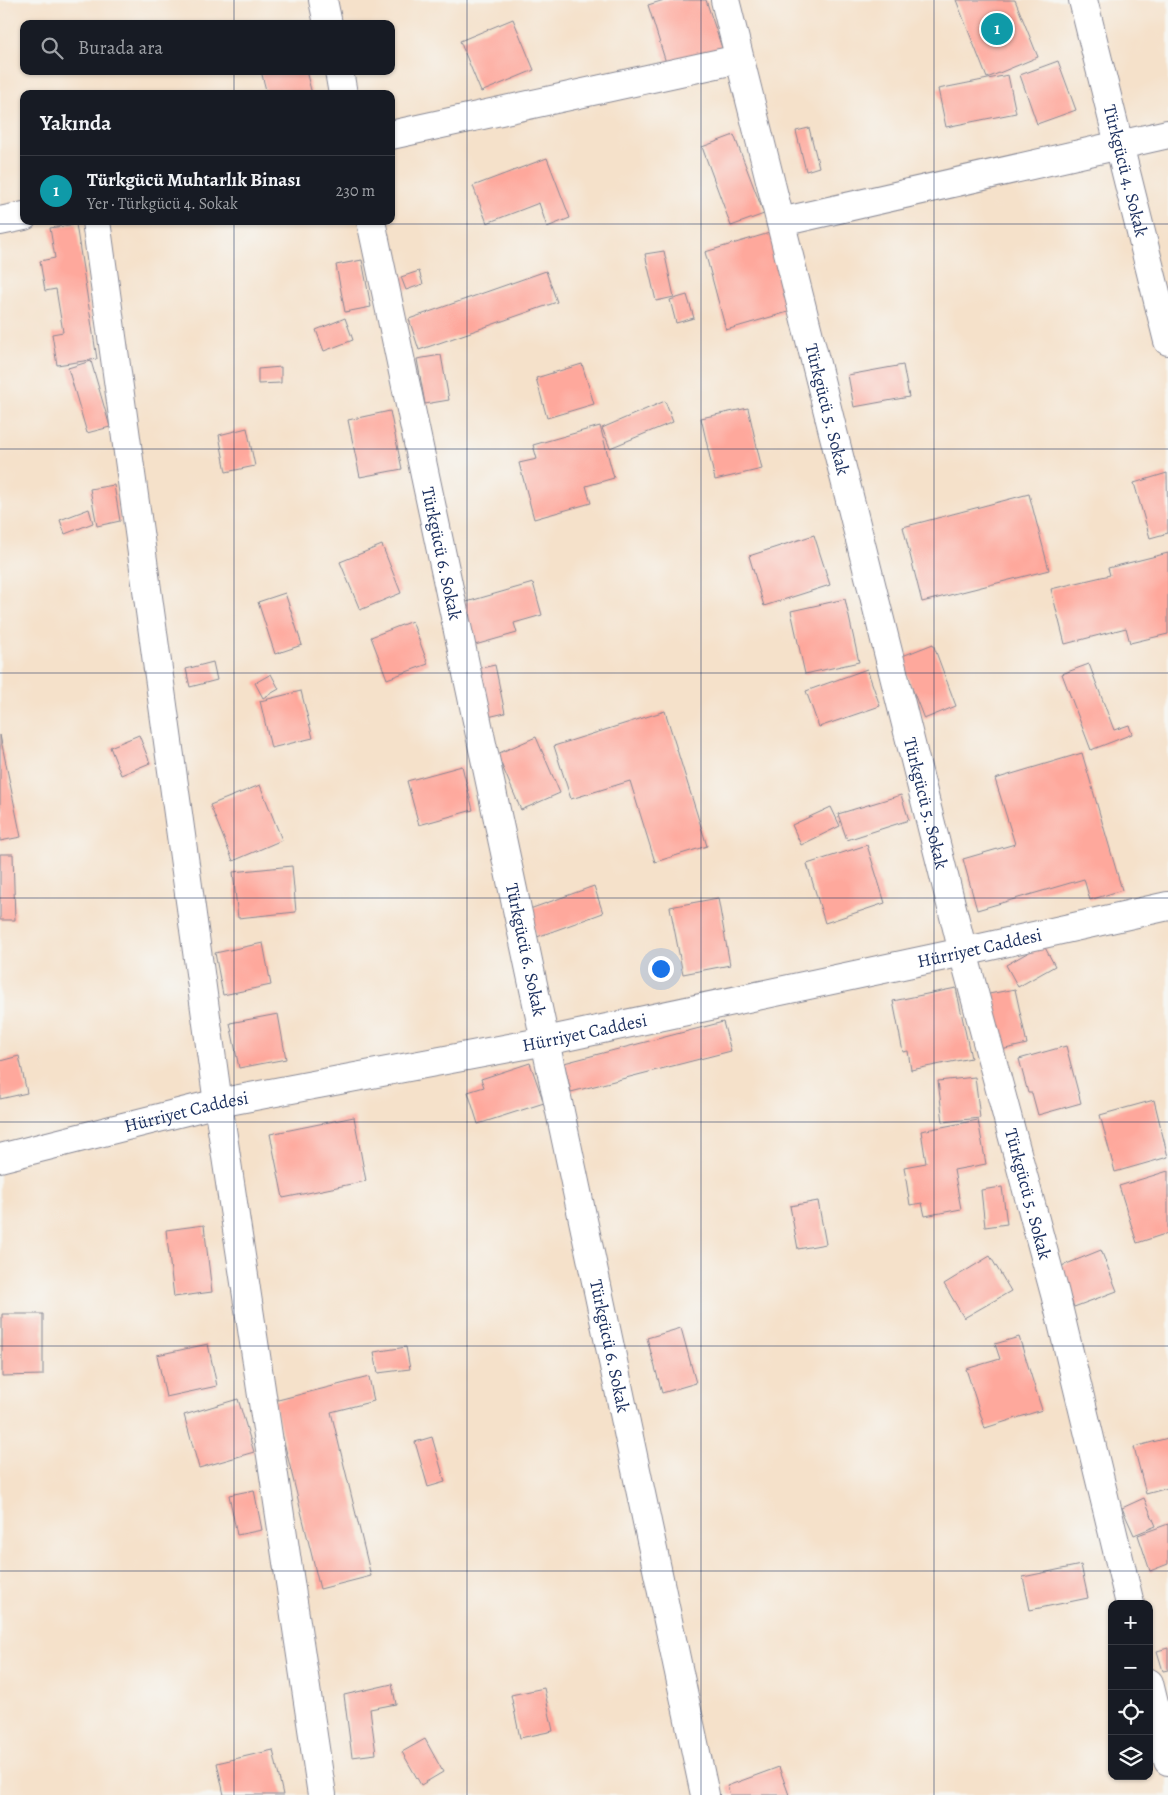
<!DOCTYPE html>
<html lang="tr">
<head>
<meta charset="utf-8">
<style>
	:root { --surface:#171b24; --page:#242831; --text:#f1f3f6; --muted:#9ea1a6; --line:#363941; --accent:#0b8043 }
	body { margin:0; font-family:Alegreya,serif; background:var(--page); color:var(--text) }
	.controls { position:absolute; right:15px; bottom:15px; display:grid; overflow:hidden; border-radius:10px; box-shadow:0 1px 4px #0004 }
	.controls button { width:45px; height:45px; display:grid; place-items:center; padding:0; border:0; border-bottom:1px solid var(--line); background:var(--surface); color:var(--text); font:25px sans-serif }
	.you { position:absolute; left:660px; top:968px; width:18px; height:18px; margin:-12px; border:4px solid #fff; border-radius:50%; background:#1a73e8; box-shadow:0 0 0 8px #1a73e833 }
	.badge { display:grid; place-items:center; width:32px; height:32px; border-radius:50%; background:var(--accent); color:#fff; font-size:16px; font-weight:700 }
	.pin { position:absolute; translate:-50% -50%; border:2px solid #fff; box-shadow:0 1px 5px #0006 }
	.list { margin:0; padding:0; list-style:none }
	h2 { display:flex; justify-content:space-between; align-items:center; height:65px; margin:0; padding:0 20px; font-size:21px }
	h2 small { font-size:16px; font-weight:400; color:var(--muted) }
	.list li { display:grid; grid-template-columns:32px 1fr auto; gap:15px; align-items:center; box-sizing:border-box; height:70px; padding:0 20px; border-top:1px solid var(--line) }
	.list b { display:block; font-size:19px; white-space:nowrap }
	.list p { margin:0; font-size:16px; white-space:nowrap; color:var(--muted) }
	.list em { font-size:16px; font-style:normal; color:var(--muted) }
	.icon { flex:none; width:28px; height:28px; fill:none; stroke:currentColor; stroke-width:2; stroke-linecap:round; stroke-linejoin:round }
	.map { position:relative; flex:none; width:1168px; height:1795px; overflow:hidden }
	.search { position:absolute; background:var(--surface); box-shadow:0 1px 4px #0004; left:20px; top:20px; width:375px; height:55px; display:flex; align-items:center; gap:12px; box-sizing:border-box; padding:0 18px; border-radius:10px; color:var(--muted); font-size:19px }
	.panel { position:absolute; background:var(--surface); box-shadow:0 1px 4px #0004; left:20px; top:90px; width:375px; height:135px; border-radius:10px }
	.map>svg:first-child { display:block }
	.building { fill:#fea89c }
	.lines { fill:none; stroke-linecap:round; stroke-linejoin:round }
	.minor-casing { stroke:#888894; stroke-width:30 }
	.major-casing { stroke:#888894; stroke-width:30 }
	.minor { stroke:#fff; stroke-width:28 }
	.major { stroke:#fff; stroke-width:28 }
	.grid { fill:none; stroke:#1b2f5e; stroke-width:1; stroke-opacity:0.55 }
	.labels { text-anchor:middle; stroke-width:4; stroke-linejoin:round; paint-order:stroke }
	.street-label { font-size:18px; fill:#1b2f5e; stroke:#f6f6f2 }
</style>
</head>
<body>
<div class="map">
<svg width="1168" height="1795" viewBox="0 0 1168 1795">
	<rect width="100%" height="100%" fill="#f6f6f2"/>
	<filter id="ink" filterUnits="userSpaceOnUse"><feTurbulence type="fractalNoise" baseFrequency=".02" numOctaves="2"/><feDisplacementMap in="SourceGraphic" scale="10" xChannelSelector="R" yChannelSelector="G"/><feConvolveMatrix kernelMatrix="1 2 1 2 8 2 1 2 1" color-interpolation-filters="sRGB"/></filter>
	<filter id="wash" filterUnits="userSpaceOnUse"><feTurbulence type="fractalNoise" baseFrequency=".0096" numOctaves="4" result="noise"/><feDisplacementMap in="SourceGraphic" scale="20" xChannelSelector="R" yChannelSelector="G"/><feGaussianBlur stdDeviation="1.12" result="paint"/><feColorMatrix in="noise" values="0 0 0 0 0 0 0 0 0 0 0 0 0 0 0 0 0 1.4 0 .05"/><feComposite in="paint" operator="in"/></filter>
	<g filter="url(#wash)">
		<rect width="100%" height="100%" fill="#f5e1ca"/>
		<g id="blocks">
			<path class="building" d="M664,0h42l16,48 -55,18 -19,-61z
				M956,0h59l23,57 -51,21z
				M513,19l21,51 -53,22 -21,-51z
				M1058,61l18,49 -39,14 -17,-49z
				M261,71h45l6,23h-45z
				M1008,75l8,38 -70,14 -8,-38z
				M809,128l10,39 -13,4 -10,-40z
				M734,135l30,79 -33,12 -29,-79z
				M547,158l23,60 -23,9 -8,-24 -52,20 -14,-37z
				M76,224l21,135 -40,6 -5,-31 11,-2 -7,-43 -11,2 -5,-30 15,-3 -5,-30z
				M773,232l22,78 -69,20 -21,-78z
				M664,251l10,46 -18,4 -11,-47z
				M362,260l9,47 -26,5 -9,-47z
				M419,271l4,13 -17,6 -5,-13z
				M546,271l11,31 -138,48 -10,-31z
				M687,295l7,23 -18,5 -6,-23z
				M345,318l8,22 -29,11 -8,-21z
				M441,355l8,45 -24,4 -8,-45z
				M91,361l19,66 -23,6 -19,-65z
				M582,364l12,40 -47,14 -11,-40z
				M903,365l6,32 -55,10 -6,-32z
				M281,367v16l-23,1v-15z
				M665,401l8,21 -63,26 -8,-20z
				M748,408l14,61 -47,11 -14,-62z
				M390,411l12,58 -42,8 -12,-57z
				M600,426l14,52 -28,8 5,17 -57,16 -15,-56 18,-4 -4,-14z
				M247,428l8,38 -29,6 -7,-37z
				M1167,473l1,60 -18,5 -16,-55z
				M114,485l6,36 -23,5 -7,-37z
				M1029,494l20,76 -127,32 -19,-75z
				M89,509l4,14 -28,11 -5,-14z
				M814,535l16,50 -66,21 -15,-50z
				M382,545l19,48 -41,17 -20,-48z
				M1168,553v81l-38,9 -4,-15 -61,16 -14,-55 59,-14 -2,-7z
				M533,583l9,32 -28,8 3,10 -42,12 -12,-42z
				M285,593l17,52 -27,9 -17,-52z
				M845,599l14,63 -54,12 -14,-63z
				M412,621l16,43 -41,15 -16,-42z
				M933,644l23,62 -32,13 -24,-62z
				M213,662l4,18 -27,7 -4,-18z
				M1089,664l25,66 15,-5 3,9 -41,16 -29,-76z
				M495,665l10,48 -17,4 -11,-48z
				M867,669l13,37 -61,21 -13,-36z
				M271,674l8,15 -16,9 -8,-15z
				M301,691l12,47 -42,10 -11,-47z
				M665,711l42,135 -52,16 -25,-81 -59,18 -17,-53z
				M0,735l21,102 -21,4z
				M139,735l11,28 -29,12 -11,-28z
				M536,737l24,56 -39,17 -24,-56z
				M1082,753l40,137 -32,10 -6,-21 -107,31 -14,-51 52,-15 -20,-65z
				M462,766l11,44 -54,15 -12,-44z
				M260,785l22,55 -49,21 -23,-56z
				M901,795l8,25 -62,20 -9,-26z
				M831,807l9,19 -39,19 -9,-20z
				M867,845l18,58 -60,20 -18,-59z
				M0,854h13l2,66h-15z
				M292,866l4,46 -58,6 -5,-46z
				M594,886l9,27 -66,24 -10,-27z
				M718,898l12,67 -47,9 -13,-67z
				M263,943l8,42 -48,10 -8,-42z
				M1043,944l12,22 -37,21 -12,-22z
				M956,988l15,70 -60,12 -3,-19 -5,1 -10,-51z
				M1015,989l12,55 -26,6 -12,-56z
				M278,1014l8,45 -47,9 -9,-45z
				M723,1022l8,29 -160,41 -7,-29z
				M1066,1046l15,57 -43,12 -6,-22h-4l-9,-34z
				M19,1056l8,37 -27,6v-38z
				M530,1063l14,40 -66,21 -10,-32 16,-5 -3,-8z
				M975,1077l5,41 -37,4 -5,-41z
				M1154,1100l14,57 -53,15 -15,-57z
				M354,1117l12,64 -83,17 -13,-64z
				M978,1120l8,44 -32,6 7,39 -36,7 -3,-13 -12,2 -6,-38 22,-4 -5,-32z
				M1168,1171v62l-31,10 -18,-57z
				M1002,1187l5,37 -22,3 -4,-37z
				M818,1201l8,43 -28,5 -8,-43z
				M204,1225l8,67 -38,5 -8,-67z
				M1101,1250l16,41 -43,16 -15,-40z
				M990,1256l21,35 -47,27 -20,-34z
				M2,1314h41v61l-41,1z
				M681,1328l15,55 -34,10 -15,-55z
				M1019,1337l23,73 -57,18 -19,-59 34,-10 -5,-15z
				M208,1344l9,42 -51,11 -9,-42z
				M406,1347l4,22 -32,4 -4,-21z
				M369,1377l5,24 -43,11 40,164 -51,13 -46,-188z
				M238,1399l16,53 -55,16 -15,-53z
				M432,1437l13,45 -17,5 -13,-45z
				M1168,1438v50l-22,6 -12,-47z
				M254,1490l8,40 -25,5 -8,-40z
				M1144,1498l12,28 -22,9 -12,-27z
				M1168,1524v40l-18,7 -12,-36z
				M1081,1565l7,33 -58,12 -7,-33z
				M1168,1648v22l-5,1 -6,-20z
				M392,1684l4,20 -26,5 6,45 -24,3 -8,-62z
				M544,1688l9,43 -33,7 -9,-43z
				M425,1739l18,33 -22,13 -19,-33z
				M273,1750l10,45h-59l-7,-32z
				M779,1767l10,28h-59l-3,-9z"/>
		</g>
	</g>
	<g filter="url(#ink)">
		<use href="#blocks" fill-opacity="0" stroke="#888894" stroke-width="1"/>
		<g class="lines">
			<defs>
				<g id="minor">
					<path d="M323,0l5,24"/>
					<path id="s1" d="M725,0l238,952 92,342 75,310"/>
					<path d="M339,71l4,23"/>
					<path d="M391,135l348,-76"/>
					<path d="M0,221l24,-5"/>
					<path d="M96,221l122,882 104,692"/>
					<path id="s2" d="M371,221l334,1574"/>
					<path d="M781,222l387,-88"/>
					<path id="s3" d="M0,1158l218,-55 328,-62 417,-89 205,-46"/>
					<path d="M1149,1683l19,78"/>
				</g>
				<g id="major">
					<path id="s4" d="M1083,0l85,341"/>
				</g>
			</defs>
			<use href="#minor" class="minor-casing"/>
			<use href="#major" class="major-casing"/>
			<use href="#minor" class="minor"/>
			<use href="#major" class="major"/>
		</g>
	</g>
	<path class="grid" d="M234,0v24M467,0v1795M701,0v1795M934,0v1795M234,71v23M234,221v1574M0,224h1168M0,449h1168M0,673h1168M0,898h1168M0,1122h1168M0,1346h1168M0,1571h1168"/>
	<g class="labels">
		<g class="street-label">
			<text dy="6" stroke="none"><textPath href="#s4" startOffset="176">Türkgücü 4. Sokak</textPath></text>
			<text dy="6" stroke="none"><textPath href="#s1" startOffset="422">Türkgücü 5. Sokak</textPath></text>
			<text dy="6" stroke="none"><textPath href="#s2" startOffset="340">Türkgücü 6. Sokak</textPath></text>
			<text dy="6" stroke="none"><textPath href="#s1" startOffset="828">Türkgücü 5. Sokak</textPath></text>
			<text dy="6" stroke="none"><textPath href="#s3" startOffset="1002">Hürriyet Caddesi</textPath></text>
			<text dy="6" stroke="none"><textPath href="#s2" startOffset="745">Türkgücü 6. Sokak</textPath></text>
			<text dy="6" stroke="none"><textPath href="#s3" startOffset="598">Hürriyet Caddesi</textPath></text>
			<text dy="6" stroke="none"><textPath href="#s3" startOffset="192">Hürriyet Caddesi</textPath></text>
			<text dy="6" stroke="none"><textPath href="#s1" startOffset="1232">Türkgücü 5. Sokak</textPath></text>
			<text dy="6" stroke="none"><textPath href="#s2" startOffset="1150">Türkgücü 6. Sokak</textPath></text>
		</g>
	</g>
</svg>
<div class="controls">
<button>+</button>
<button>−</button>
<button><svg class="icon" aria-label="locate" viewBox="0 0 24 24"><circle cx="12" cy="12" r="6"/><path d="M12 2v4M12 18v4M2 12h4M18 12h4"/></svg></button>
<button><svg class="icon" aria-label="layers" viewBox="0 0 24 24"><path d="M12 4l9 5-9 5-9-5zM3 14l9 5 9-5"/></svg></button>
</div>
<div class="you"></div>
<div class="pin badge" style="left:997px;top:29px;background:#0f9aa8">1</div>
<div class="search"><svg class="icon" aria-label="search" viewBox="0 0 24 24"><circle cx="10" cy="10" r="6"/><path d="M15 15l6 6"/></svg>Burada ara</div>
<section class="panel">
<h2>Yakında<small></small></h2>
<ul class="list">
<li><span class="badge" style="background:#0f9aa8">1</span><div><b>Türkgücü Muhtarlık Binası</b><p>Yer · Türkgücü 4. Sokak</p></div><em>230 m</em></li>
</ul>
</section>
</div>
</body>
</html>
